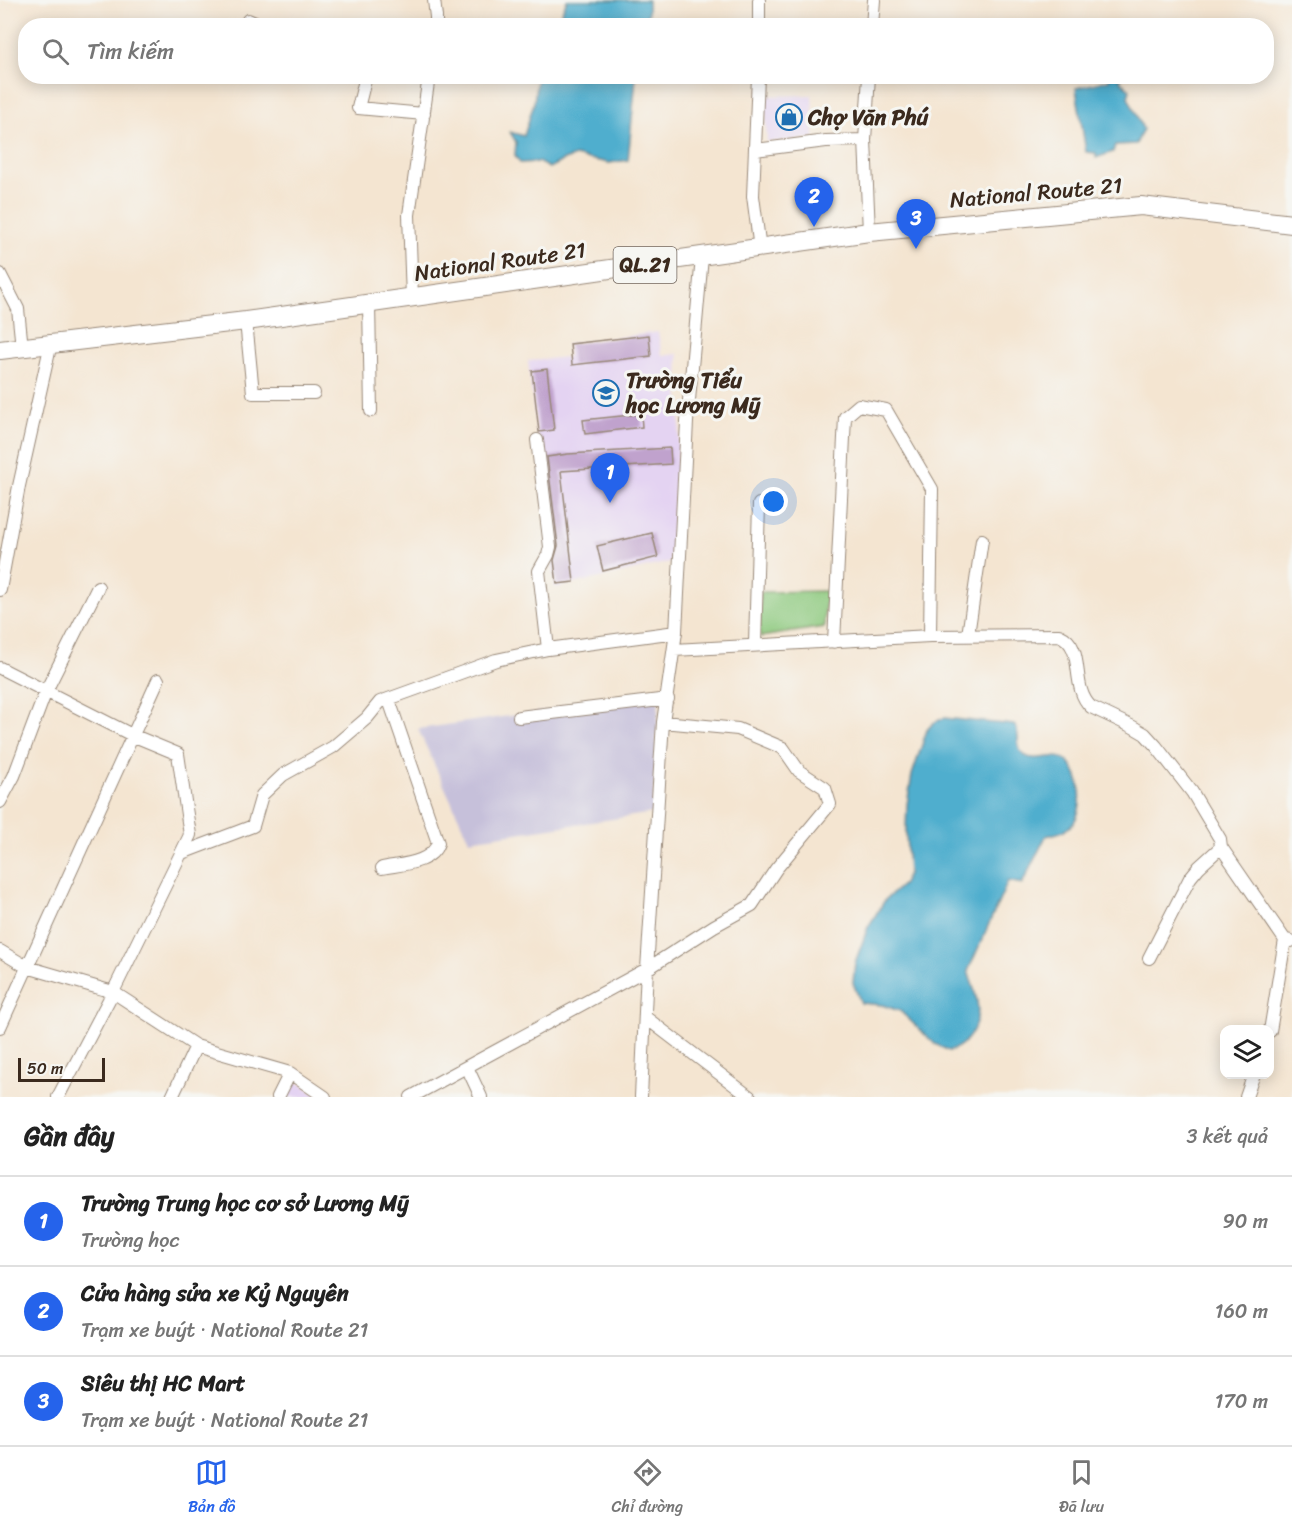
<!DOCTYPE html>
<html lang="vi">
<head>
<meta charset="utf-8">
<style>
	:root { --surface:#fff; --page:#f6f6f6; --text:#222; --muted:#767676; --line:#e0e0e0; --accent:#2563eb }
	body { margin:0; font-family:Sriracha,sans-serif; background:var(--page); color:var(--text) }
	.controls { position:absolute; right:18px; bottom:18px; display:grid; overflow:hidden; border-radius:12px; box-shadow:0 3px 15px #0003 }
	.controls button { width:54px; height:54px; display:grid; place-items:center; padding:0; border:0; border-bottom:2px solid var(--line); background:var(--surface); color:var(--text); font:30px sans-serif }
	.scale { position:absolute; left:18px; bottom:15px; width:87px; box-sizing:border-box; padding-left:6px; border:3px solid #3b2a1e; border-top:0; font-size:16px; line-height:21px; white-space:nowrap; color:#3b2a1e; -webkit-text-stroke:4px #f6f6f2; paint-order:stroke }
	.you { position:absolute; left:774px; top:502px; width:21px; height:21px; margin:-15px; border:4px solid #fff; border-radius:50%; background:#1a73e8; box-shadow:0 0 0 9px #1a73e833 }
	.badge { display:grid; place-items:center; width:39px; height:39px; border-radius:50%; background:var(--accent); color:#fff; font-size:20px; font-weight:700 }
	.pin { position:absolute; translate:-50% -50px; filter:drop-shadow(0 2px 3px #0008) }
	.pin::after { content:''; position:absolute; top:32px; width:21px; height:18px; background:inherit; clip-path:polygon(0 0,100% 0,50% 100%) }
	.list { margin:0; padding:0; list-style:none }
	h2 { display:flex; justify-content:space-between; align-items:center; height:78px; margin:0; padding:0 24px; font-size:26px }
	h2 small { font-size:20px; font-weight:400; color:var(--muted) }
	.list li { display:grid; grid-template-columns:39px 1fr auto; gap:18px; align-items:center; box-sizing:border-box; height:90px; padding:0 24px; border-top:2px solid var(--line) }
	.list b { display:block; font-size:22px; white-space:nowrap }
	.list p { margin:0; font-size:20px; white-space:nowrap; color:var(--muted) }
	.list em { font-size:20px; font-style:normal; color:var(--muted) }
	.icon { flex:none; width:33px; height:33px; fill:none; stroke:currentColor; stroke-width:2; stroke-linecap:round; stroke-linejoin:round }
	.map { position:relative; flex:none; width:1292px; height:1097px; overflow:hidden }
	.search { position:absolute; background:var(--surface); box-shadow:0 3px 15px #0003; left:18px; right:18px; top:18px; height:66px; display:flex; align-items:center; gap:15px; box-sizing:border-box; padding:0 21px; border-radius:24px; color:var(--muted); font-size:22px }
	.sheet { height:348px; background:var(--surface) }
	nav { display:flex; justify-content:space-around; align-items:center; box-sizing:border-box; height:84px; border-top:2px solid var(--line); background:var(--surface); font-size:16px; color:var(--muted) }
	nav a { display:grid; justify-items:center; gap:3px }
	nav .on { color:var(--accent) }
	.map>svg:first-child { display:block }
	.built { fill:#e4d3f2 }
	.industrial { fill:#c6c0da }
	.green { fill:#8dc97e; stroke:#647a4e; stroke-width:1.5 }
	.water { fill:#50aece; stroke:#466c76; stroke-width:1.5 }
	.building { fill:#c0a2cd }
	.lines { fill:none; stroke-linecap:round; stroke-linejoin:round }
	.minor-casing { stroke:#988878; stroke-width:14 }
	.highway-casing { stroke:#988878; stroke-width:20 }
	.minor { stroke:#fff; stroke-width:12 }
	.highway { stroke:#fff; stroke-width:18 }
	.labels { text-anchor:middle; stroke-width:6; stroke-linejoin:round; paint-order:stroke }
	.shield { fill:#f6f6f2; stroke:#73675e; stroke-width:1.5 }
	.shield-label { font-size:21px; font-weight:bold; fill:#3b2a1e }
	.poi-label { font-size:22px; font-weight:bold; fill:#3b2a1e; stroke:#f6f6f2; text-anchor:start }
	.street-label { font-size:22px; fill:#3b2a1e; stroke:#f6f6f2 }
</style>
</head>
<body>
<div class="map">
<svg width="1292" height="1097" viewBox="0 0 1292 1097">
	<rect width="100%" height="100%" fill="#f6f6f2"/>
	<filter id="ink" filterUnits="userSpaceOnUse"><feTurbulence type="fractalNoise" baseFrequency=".0167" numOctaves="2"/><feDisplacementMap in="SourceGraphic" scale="12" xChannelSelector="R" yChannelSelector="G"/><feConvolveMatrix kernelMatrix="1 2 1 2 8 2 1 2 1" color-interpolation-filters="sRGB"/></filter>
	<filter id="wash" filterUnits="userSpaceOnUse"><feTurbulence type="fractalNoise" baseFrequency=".008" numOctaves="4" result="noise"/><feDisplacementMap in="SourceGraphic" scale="24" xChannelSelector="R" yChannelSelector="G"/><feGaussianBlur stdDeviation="1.35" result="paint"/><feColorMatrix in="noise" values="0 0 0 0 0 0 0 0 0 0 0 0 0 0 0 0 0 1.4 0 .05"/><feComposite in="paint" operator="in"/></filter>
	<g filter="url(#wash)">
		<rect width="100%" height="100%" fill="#f4e5d1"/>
		<path class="built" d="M812,95l2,43 -47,4 -2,-46z
			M658,332l4,24 16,-2 2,72 -10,136 -115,26 -27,-227 40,-4 -1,-13z
			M290,1077l30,20h-39z"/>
		<path class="industrial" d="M659,695l-6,118 -184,27 -51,-111z"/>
		<path class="green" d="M826,591l-2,36 -64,10v-45z"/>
		<path class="water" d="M567,0h81v14l-8,11h-84z
			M1110,76l11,1 -1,3 10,10 -2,7 15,32 -7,15 -21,1 -2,7 -17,6v-5l-10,-1 -10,-64 33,-8z
			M537,77h99l-8,83 -19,3 -34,-7 -11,4 -15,8 -11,-6 -18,1 -5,-7 1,-14 -6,-10 14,4 10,-33z
			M944,718l70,7c8,8 0,22 9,29 12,10 28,-2 41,5 19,11 23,56 4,69 -6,5 -15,6 -22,8l-24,48 -14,-3 -40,90c2,7 5,14 7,22 8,24 -2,50 -26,58l-14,-7 -35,-33 -18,-6 -21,-2 -8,-20 2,-20 13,-36 17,-27 18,-16 5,-10 -2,-43 1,-27 5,-29 15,-45 6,-7z"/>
		<g id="blocks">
			<path class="building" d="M649,335l2,21 -79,9 -2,-21z
				M547,369l7,61 -15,2 -7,-61z
				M641,414l1,13 -57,7 -2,-14z
				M670,448l1,16 -110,7 13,111 -17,2 -3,-24 4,-14 -11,-89 21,-3z
				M652,533l6,24 -55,14 -6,-25z"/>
		</g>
	</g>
	<g filter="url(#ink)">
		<use href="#blocks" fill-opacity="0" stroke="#988878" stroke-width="1.5"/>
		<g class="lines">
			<defs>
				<path id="minor" d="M434,0l2,17v9
					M248,20l14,6
					M759,26v-26
					M872,26l2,-26
					M366,76l-8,32 66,6
					M758,76l-5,120 7,53
					M869,76l-4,64 4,92
					M755,150l71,-9 39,-1
					M0,274l18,35 4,39
					M412,298l-3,-83 20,-139
					M369,304l2,107
					M246,321l7,72h61
					M537,440l13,107 -2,8 -9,16 9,78
					M0,590l19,-104 32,-143
					M968,635l14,-95
					M834,642l11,-225 14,-12 27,5 46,79 -2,147
					M755,644l4,-140
					M674,650l256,-14 129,-1c28,12 10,51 32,72l42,20 12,7 11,12 36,46 28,47 1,8 -22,20 -9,11 -41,80
					M0,668l132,67 46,19 12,81 -77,157 -55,105
					M519,717l149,-18
					M0,802l14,-26 32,-85 52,-104
					M1221,847l64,93
					M182,853l71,-27 9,-31 21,-20 50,-28 34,-29 13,-16 116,-42 52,-11 128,-17
					M382,868c19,-4 49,-4 56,-25l-49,-143
					M0,951l27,16 86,25 83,54 94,27 35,24
					M645,1017l105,80
					M0,1027l158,-347
					M1270,1031l15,-91 6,1
					M467,1067l14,30
					M172,1097l24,-51
					M278,1097l12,-24
					M411,1097l236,-128 67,-43 38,-21 24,-36 54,-65 -5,-16 -26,-17 -16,-23 -45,-19 -75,-7
					M641,1097l6,-128 16,-247 13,-90 11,-210 15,-165
					M1246,1097l8,-23"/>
				<path id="highway" d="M0,350l246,-29 623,-89 272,-26 151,18"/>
			</defs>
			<use href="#minor" class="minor-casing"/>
			<use href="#highway" class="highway-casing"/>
			<use href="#minor" class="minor"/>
			<use href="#highway" class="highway"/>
		</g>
	</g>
	<defs>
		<symbol id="shop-ring" viewBox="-11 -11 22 22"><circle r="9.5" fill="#f6f6f2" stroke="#1f6fb2" stroke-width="1.5"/><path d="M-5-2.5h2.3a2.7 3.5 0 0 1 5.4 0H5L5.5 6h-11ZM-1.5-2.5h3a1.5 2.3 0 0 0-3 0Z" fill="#1f6fb2"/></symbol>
		<symbol id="school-ring" viewBox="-11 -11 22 22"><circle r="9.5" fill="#f6f6f2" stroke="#1f6fb2" stroke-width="1.5"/><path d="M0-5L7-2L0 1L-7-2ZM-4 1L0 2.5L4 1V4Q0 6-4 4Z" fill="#1f6fb2"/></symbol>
	</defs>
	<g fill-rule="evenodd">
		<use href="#shop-ring" x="774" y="102" width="30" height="30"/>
		<use href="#school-ring" x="591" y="378" width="30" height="30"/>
	</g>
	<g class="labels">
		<rect class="shield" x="613.5" y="247" width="63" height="36" rx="4.5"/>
		<g class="shield-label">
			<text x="645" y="272">QL.21</text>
		</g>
		<g class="poi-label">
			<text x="808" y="125">Chợ Văn Phú</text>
			<text x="626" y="388">Trường Tiểu<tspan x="626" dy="25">học Lương Mỹ</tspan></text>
		</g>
		<g class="street-label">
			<text transform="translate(1036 192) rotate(-5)" y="8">National Route 21</text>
			<text transform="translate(500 261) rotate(-8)" y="8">National Route 21</text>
		</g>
	</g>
</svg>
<div class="controls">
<button><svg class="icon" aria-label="layers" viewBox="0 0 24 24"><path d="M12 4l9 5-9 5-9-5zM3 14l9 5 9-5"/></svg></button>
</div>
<div class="scale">50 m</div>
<div class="you"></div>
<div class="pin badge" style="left:610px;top:503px">1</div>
<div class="pin badge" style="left:814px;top:227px">2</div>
<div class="pin badge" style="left:916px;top:249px">3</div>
<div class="search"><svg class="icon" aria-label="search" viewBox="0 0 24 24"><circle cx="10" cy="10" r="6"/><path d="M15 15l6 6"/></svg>Tìm kiếm</div>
</div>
<section class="sheet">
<h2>Gần đây<small>3 kết quả</small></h2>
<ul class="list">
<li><span class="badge">1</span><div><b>Trường Trung học cơ sở Lương Mỹ</b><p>Trường học</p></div><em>90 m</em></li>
<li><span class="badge">2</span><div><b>Cửa hàng sửa xe Kỷ Nguyên</b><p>Trạm xe buýt · National Route 21</p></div><em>160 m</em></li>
<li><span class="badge">3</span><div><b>Siêu thị HC Mart</b><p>Trạm xe buýt · National Route 21</p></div><em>170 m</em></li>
</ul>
</section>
<nav>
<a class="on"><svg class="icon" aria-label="map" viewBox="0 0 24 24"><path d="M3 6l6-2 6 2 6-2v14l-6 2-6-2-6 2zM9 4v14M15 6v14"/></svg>Bản đồ</a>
<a><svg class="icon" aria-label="directions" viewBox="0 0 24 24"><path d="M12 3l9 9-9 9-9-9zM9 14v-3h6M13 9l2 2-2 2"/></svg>Chỉ đường</a>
<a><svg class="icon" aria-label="saved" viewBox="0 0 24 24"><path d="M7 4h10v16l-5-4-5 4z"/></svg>Đã lưu</a>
</nav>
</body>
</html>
